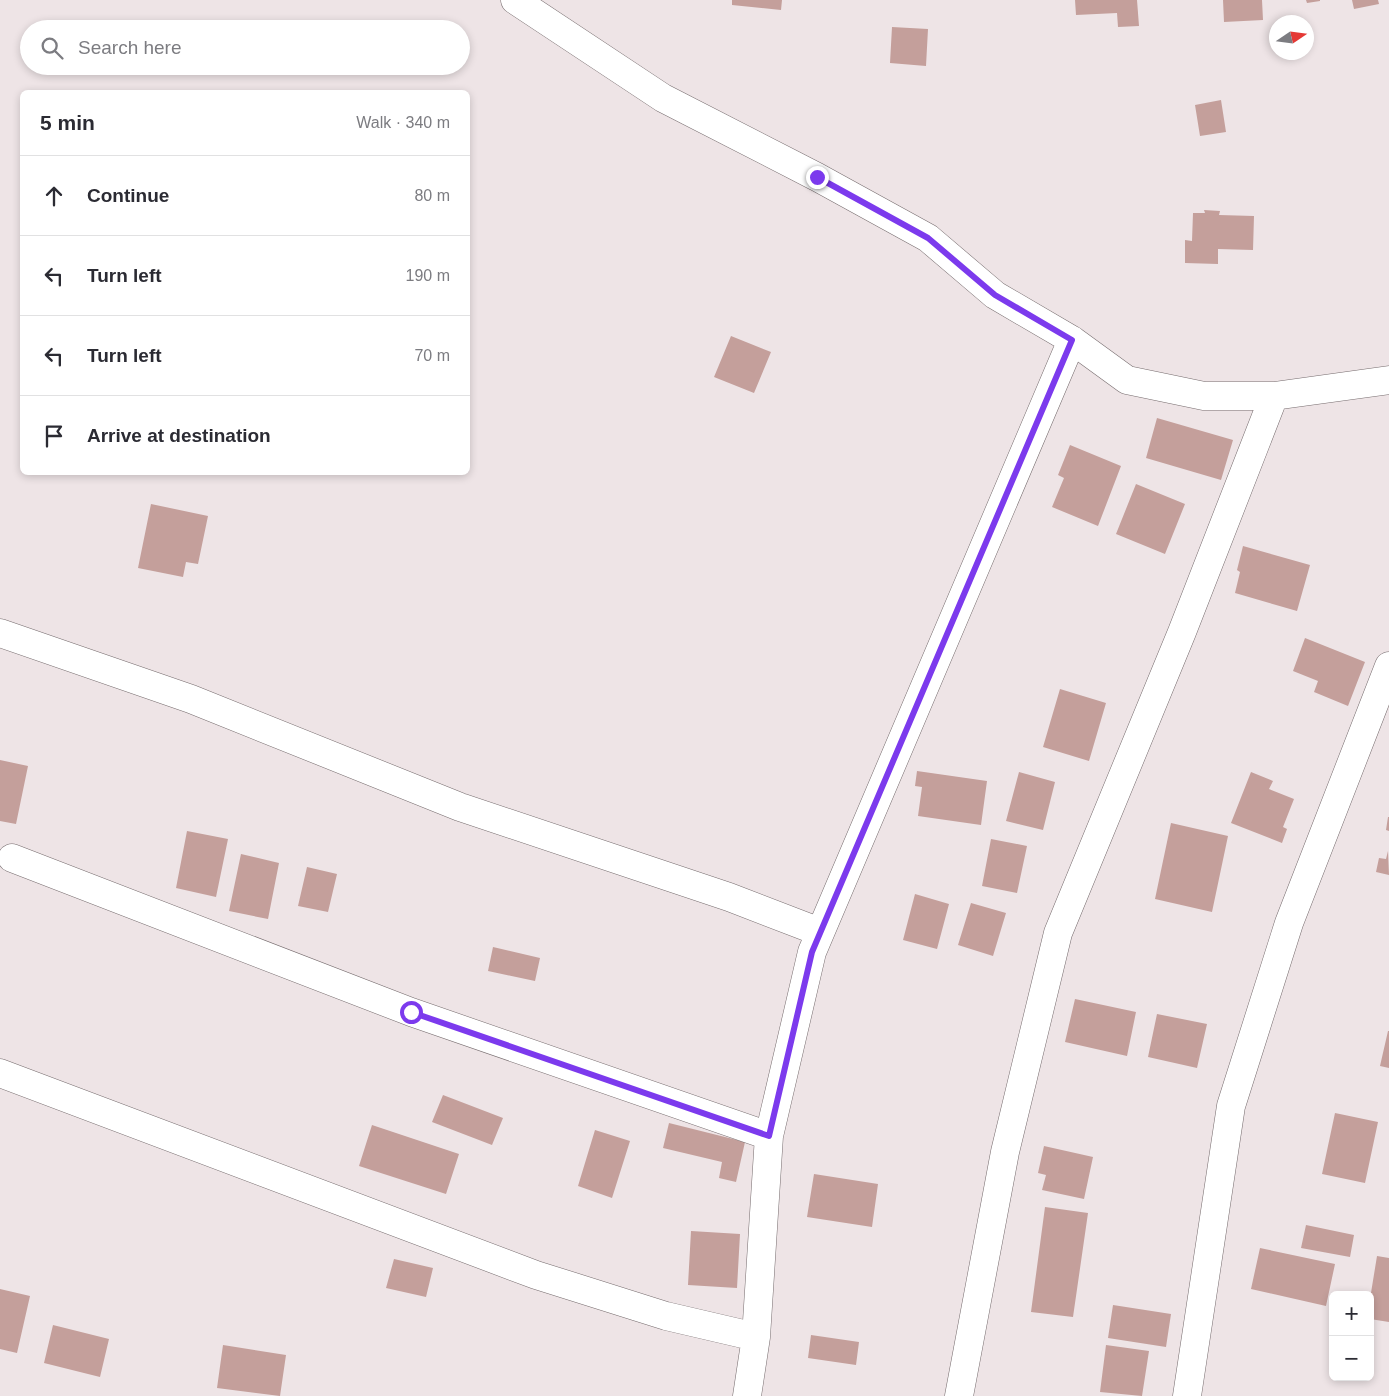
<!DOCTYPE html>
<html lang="en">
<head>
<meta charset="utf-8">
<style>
	:root { --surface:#fff; --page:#f2f2f3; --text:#2b2b33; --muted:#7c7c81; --line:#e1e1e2 }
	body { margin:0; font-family:Arial,sans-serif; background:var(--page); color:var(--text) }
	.controls { position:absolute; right:15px; bottom:15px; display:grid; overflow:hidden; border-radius:8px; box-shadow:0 2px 8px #0003 }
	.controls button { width:45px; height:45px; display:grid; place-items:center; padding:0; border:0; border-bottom:1px solid var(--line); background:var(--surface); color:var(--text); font:25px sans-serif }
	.compass { position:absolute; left:1269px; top:15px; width:45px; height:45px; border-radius:50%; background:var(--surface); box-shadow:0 2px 8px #0003; rotate:77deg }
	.stop { position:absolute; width:15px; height:15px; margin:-11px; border:4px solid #7c3aed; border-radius:50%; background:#fff }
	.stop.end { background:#7c3aed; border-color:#fff; box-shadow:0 1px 5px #0008 }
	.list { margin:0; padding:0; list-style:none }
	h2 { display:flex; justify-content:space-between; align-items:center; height:65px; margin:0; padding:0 20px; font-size:21px }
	h2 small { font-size:16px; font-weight:400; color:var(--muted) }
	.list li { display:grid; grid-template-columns:32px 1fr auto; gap:15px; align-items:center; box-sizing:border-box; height:80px; padding:0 20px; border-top:1px solid var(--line) }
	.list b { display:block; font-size:19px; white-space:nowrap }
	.list em { font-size:16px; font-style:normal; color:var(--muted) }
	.icon { flex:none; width:28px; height:28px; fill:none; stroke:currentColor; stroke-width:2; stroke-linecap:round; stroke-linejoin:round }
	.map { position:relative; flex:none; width:1389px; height:1396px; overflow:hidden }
	.search { position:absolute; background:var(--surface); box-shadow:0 2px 8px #0003; left:20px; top:20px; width:450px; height:55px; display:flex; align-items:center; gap:12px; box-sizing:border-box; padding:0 18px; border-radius:28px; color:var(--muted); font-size:19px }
	.panel { position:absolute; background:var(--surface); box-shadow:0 2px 8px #0003; left:20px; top:90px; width:450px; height:385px; border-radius:8px }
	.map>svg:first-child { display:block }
	.building { fill:#c49f9b }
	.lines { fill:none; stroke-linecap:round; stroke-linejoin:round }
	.minor-casing { stroke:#766c6e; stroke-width:29 }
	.minor { stroke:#fff; stroke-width:28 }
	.route { stroke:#7c3aed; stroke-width:6 }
</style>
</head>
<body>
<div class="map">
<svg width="1389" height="1396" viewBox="0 0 1389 1396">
	<rect width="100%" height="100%" fill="#eee4e6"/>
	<path class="building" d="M732,0h50l-1,10 -49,-5z
		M1075,0h62l2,26 -21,1 -1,-14 -41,2z
		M1223,0h39l1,20 -39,2z
		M1306,0h14v1l-13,2z
		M1352,0h26l1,4 -25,5z
		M892,27l36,2 -2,37 -36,-3z
		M1221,100l5,32 -26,4 -5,-31z
		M1204,210l16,1 -1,4 35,1 -1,34 -35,-1v15l-33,-1v-23l7,1 1,-28h12z
		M731,336l40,16 -17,41 -40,-16z
		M1157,418l76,22 -12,40 -75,-22z
		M1070,445l51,21 -23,60 -46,-19 12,-29 -6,-3z
		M1136,484l49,20 -20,50 -49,-20z
		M151,504l57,12 -10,48 -12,-2 -3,15 -45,-9z
		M1243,546l67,19 -13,46 -62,-18 5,-21 -3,-2z
		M1305,638l60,24 -17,44 -34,-14 4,-11 -25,-10z
		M1060,689l46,14 -17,58 -46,-14z
		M0,760l28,6 -12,58 -16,-3z
		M917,771l70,10 -6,44 -63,-9 4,-29 -7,-1z
		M1019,772l36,10 -12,48 -37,-9z
		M1251,772l22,9 -4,8 25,10 -11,28 4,2 -5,14 -51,-20z
		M1388,817h1v14l-3,-1z
		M1171,823l57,13 -16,76 -57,-13z
		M187,831l41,8 -12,58 -40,-9z
		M991,839l36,7 -10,47 -35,-7z
		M1388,851l1,24 -13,-3 3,-14 7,1z
		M241,854l38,9 -11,56 -39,-8z
		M307,867l30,7 -9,38 -30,-6z
		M915,894l34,10 -12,45 -34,-9z
		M971,903l35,10 -13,43 -35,-11z
		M493,947l47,11 -5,23 -47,-10z
		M1075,999l61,13 -9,44 -62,-14z
		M1157,1014l50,10 -10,44 -49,-11z
		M1388,1031h1v37l-9,-2z
		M443,1095l60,23 -11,27 -60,-23z
		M1335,1113l43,9 -13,61 -43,-9z
		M669,1123l76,19 -9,40 -17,-4 3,-16 -59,-14z
		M372,1125l87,29 -13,40 -87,-28z
		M595,1130l35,11 -18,57 -34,-12z
		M1044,1146l49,11 -9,42 -42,-9 4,-15 -8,-2z
		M814,1174l64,10 -6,43 -65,-10z
		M1045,1207l43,6 -15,104 -42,-5z
		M1306,1225l48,10 -4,22 -49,-9z
		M691,1231l49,3 -3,54 -49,-3z
		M1260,1248l75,16 -9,42 -75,-17z
		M1377,1256l12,2v64l-19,-3v-20z
		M394,1259l39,9 -7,29 -40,-9z
		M0,1289l30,7 -13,57 -17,-4z
		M1113,1305l58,9 -5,33 -58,-9z
		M53,1325l56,14 -9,38 -56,-14z
		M811,1335l48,7 -3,23 -48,-7z
		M223,1345l63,10 -6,41 -63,-8z
		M1106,1345l43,6 -7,45 -42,-4z"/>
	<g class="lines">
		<defs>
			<path id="minor" d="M515,0l148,98 154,79 111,61 67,57 77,45 55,40 77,16h70l115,-16
				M0,633l191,66 269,108 269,90 91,35
				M12,858l399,154 358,124
				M0,1073l536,202 130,41 90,21 13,-201 43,-184 260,-612
				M747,1396l9,-59
				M959,1396l46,-244 53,-219 124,-301 92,-236
				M1187,1396l44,-290 58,-183 100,-257"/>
		</defs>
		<use href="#minor" class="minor-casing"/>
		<use href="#minor" class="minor"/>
	</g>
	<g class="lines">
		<path class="route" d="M411,1012l358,124 43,-184 260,-612 -77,-45 -67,-57 -111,-61"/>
	</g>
</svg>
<div class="controls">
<button>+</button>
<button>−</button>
</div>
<svg class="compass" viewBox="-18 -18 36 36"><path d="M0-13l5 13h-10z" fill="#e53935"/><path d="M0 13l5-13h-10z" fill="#7c7c81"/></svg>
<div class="stop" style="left:411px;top:1012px"></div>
<div class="stop end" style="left:817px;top:177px"></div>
<div class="search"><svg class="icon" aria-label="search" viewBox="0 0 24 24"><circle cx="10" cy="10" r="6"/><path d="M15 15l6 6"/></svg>Search here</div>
<section class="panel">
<h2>5 min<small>Walk · 340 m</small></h2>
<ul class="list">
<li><svg class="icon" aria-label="ahead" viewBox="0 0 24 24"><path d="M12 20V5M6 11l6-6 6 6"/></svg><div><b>Continue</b></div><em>80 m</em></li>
<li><svg class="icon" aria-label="left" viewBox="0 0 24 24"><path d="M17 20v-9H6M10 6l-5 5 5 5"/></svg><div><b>Turn left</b></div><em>190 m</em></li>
<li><svg class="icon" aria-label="left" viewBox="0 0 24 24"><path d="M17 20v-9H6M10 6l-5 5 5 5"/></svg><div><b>Turn left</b></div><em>70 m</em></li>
<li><svg class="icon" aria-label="arrive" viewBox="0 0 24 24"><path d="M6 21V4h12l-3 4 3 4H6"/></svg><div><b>Arrive at destination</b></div></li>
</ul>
</section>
</div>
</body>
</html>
